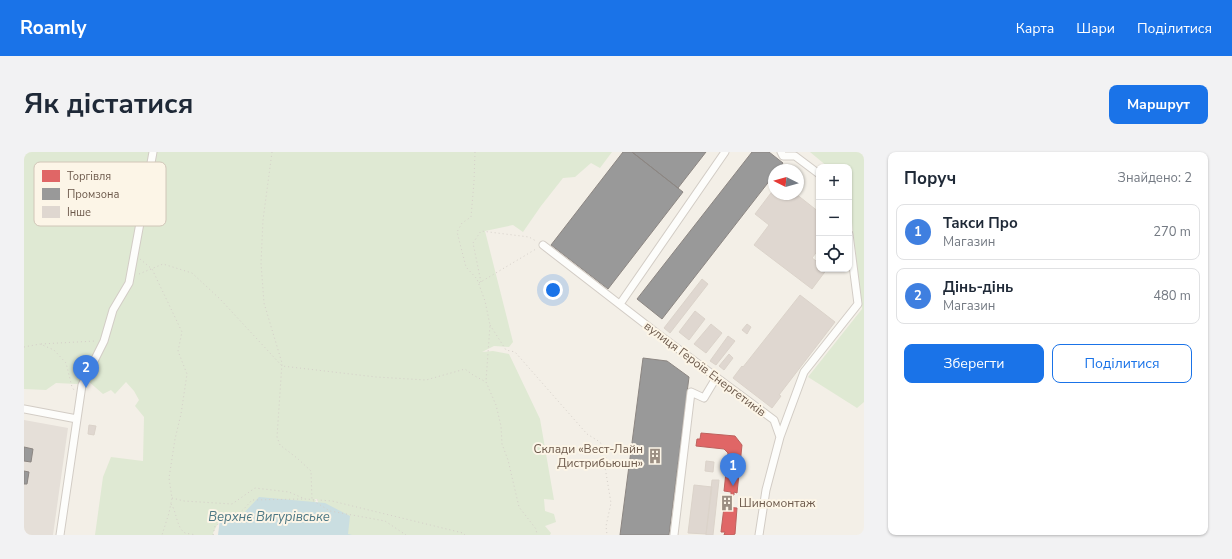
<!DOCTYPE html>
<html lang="uk">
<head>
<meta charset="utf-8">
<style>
	:root { --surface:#fff; --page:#f2f2f3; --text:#1f2937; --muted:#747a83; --line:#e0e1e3; --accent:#1a73e8 }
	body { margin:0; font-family:"Nunito Sans",sans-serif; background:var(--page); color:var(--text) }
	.controls { position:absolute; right:12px; top:12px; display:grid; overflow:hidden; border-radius:8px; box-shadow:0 1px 3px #0004 }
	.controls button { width:36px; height:36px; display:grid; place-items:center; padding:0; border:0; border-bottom:1px solid var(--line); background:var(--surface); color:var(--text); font:20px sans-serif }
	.compass { position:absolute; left:744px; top:12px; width:36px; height:36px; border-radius:50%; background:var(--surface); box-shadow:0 1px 3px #0004; rotate:275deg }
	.you { position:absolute; left:529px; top:138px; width:14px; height:14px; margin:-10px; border:3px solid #fff; border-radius:50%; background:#1a73e8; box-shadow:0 0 0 6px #1a73e833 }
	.badge { display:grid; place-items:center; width:26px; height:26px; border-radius:50%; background:var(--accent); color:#fff; font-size:13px; font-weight:700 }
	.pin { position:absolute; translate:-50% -33px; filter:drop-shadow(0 1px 2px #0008) }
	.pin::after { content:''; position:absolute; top:21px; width:14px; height:12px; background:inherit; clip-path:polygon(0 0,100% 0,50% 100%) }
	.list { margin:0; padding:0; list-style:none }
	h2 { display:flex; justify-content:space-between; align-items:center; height:52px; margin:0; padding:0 16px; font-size:17px }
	h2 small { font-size:13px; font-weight:400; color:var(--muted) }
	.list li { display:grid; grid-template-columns:26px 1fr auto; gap:12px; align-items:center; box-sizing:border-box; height:56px; margin:0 8px 8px; padding:0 8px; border:1px solid var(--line); border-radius:8px }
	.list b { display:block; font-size:15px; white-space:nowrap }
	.list p { margin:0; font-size:13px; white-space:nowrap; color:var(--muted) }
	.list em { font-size:13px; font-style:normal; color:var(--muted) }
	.actions { display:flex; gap:8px; padding:12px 16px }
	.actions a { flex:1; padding:9px 0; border:1px solid var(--accent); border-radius:8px; text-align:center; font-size:14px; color:var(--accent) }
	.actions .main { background:var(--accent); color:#fff }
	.icon { flex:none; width:22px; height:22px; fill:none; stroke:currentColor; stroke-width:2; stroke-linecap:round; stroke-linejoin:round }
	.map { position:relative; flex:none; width:840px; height:383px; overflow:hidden; border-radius:8px }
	header { display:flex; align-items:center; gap:24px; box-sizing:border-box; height:56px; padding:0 20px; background:var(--accent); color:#fff }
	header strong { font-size:19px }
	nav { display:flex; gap:22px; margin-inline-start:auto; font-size:14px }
	.intro { display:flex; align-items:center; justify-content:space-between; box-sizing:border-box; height:96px; padding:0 24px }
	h1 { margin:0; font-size:28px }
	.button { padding:10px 18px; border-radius:8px; background:var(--accent); color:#fff; font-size:14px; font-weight:700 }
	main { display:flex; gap:24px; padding:0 24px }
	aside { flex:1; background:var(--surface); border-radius:8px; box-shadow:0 1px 3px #0004 }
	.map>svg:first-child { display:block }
	.industrial { fill:#e5dfd8 }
	.green { fill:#dfe9d3 }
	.water { fill:#cadee1 }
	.shops { fill:#e06666; stroke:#bd625e }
	.industry { fill:#999; stroke:#8c8682 }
	.building { fill:#dfd7d0; stroke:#dbd3ca }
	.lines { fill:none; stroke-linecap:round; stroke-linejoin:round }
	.minor-casing { stroke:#d2ccc5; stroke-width:9 }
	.path { stroke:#d5cfc9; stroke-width:1; stroke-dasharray:1 3; stroke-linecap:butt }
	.minor { stroke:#fdfdfb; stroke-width:7 }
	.labels { text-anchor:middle; stroke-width:4; stroke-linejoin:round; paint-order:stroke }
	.street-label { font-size:12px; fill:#6c594b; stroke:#fcf5e7 }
	.poi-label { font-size:12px; fill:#6c594b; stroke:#fcf5e7; text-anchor:end }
	.water-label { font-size:13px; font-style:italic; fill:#4c7784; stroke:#fcf5e7 }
	.key { fill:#fcf5e7; stroke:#d1c6b8; stroke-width:1 }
	.key-label { font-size:11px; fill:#6c594b }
</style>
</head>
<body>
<header>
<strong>Roamly</strong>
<nav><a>Карта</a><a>Шари</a><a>Поділитися</a></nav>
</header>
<div class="intro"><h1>Як дістатися</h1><a class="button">Маршрут</a></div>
<main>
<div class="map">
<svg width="840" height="383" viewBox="0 0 840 383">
	<rect width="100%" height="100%" fill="#f3efe7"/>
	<path class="industrial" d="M0,268l44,8 -15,107h-29z"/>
	<path class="green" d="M0,0h588l-12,16 -9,-5 -16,14 -12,1 -22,28 -18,26 -10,-7 -28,6 28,111 -4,5 -15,-1 -12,6 11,-1 16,3 31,65 14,81 -10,-1 1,12 9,3 2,8 -11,4 6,7 -1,2h-206l-27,-23 1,-13h-3l1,2 -7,6 -65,10 -24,2 -7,14 1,2h-119l8,-58 8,-20 32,4 1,-44 -9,-11 4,-6 -5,-9 -8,-9 -11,12 -4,-4 -8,4 -15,-13 -11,3 -21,-1 -10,7 -22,-1z
		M786,0h54v250l-7,6 -49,-31 54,-68 -13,-113v-29h-21z"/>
	<path class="water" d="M235,345l66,6 25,13 -2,18 4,1h-134l2,-16 22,-4z"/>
	<path class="shops" d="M677,281l34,3 7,9 -5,48 -3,-1v3h-3v-3l-7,-1 4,-38 -4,-4 -28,-3 1,-7h3z
		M700,355l13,1 -2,26 -2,1h-9l1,-3h-4z"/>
	<path class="industry" d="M599,0h9l51,40 -75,97 -57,-44z
		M608,0h74l-28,36z
		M728,0h17l14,11 -5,7h-4v5l-112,144 -25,-20z
		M619,206l24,3 22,16 -20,158h-49z
		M0,295l9,2 -2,13 -7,-1z
		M0,319l5,1 -2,12h-3z"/>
	<path class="building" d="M750,37v5h22l23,18v37l-7,9 7,5v6h8l-15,20 -58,-44 15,-20 -14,-11z
		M678,127l6,5 -38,49 -6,-5z
		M776,143l35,27 -56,73 2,1 -9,12 -39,-30 9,-12 1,1z
		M671,159l10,8 -16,21 -10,-8z
		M687,172l11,9 -16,20 -12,-9z
		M723,172l4,3 -4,7 -5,-4z
		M704,184l7,5 -19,24 -6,-4z
		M705,202l4,4 -9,12 -5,-4z
		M65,273l7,1 -2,9 -6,-1z
		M682,309l8,1 -1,10 -8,-1z
		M688,328h7l-6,55h-7z
		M670,333l18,2 -6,47 -18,-1z"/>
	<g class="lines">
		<defs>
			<path id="minor" d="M757,0l2,4h12l24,18
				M519,93l115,89 116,86 6,17 -14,53 -7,45
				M596,152l105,-152
				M0,257l53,10
				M756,285l24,-65 54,-68 -9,-70
				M36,383l22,-150 22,-44 9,-31 16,-27 24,-131
				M650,383l17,-143 13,6 12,-20"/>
		</defs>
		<use href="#minor" class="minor-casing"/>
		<path class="path" d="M248,0l-9,68 -2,43 3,40 18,60 -5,74 3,8 17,13 14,13 1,29 18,11 55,10 21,14
			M451,0l-1,30 -3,35 -9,6 -5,9 9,35 11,12 8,22 5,24 -4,56
			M116,107l12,10 30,63 -4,19 9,23 -6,40 -6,25 -6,39 3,20 -3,15 -7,22
			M115,122l24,-10 29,9 28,26 62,67 94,11 50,3 39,-11 8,6 13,7 10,23 5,21 1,18 6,16 11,47 17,22 1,6
			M457,130l-8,-39 8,-12 48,6 7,4
			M455,131l57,-34
			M466,173l16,25 9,2 72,82 13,8 6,11 -1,14 6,36 -5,23 1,9
			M17,192l54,-3
			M0,195l16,-3 14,6 12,13 6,24 2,3
			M148,346l12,3 48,3 23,-16 34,4 16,7 27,2 131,32 2,2
			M147,352c6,8 5,23 14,29 3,1 8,1 10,2
			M189,383l2,-9 28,-16 9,-10 50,-1"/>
		<use href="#minor" class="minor"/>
	</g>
	<defs>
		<symbol id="building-bare" viewBox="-9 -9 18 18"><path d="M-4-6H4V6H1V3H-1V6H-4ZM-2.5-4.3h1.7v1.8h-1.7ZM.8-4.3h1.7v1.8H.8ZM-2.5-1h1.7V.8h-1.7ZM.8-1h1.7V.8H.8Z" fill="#9b8e82" stroke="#fcf5e7" stroke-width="2.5" paint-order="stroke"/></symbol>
	</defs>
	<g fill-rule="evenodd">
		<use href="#building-bare" x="620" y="293" width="22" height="22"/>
		<use href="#building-bare" x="692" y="340" width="22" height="22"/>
	</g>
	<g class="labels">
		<g class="street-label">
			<text transform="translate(681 217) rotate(37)" y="4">вулиця Героїв Енергетиків</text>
		</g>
		<g class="poi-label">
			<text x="619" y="301">Склади «Вест-Лайн<tspan x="619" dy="14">Дистрибьюшн»</tspan></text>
			<text x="715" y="355" text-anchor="start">Шиномонтаж</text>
		</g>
		<g class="water-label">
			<text x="245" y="369">Верхнє Вигурівське</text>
		</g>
	</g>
	<rect x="10" y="10" width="132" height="64" rx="6" class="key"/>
	<rect x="18" y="18" width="18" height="12" fill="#e06666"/>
	<rect x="18" y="36" width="18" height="12" fill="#999"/>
	<rect x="18" y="54" width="18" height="12" fill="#dfd7d0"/>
	<g class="key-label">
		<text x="43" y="28">Торгівля</text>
		<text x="43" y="46">Промзона</text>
		<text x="43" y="64">Інше</text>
	</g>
</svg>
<div class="controls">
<button>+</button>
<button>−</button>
<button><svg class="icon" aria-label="locate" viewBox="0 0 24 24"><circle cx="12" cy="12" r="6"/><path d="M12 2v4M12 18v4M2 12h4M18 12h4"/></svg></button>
</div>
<svg class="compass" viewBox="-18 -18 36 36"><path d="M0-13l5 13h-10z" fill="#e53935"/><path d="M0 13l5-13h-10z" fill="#747a83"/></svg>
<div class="you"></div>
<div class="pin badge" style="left:709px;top:334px;background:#3f7fe0">1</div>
<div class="pin badge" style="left:62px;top:236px;background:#3f7fe0">2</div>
</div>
<aside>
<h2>Поруч<small>Знайдено: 2</small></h2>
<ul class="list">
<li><span class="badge" style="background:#3f7fe0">1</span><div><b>Такси Про</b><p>Магазин</p></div><em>270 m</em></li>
<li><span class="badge" style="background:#3f7fe0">2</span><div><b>Дінь-дінь</b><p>Магазин</p></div><em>480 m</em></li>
</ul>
<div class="actions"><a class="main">Зберегти</a><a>Поділитися</a></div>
</aside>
</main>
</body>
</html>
